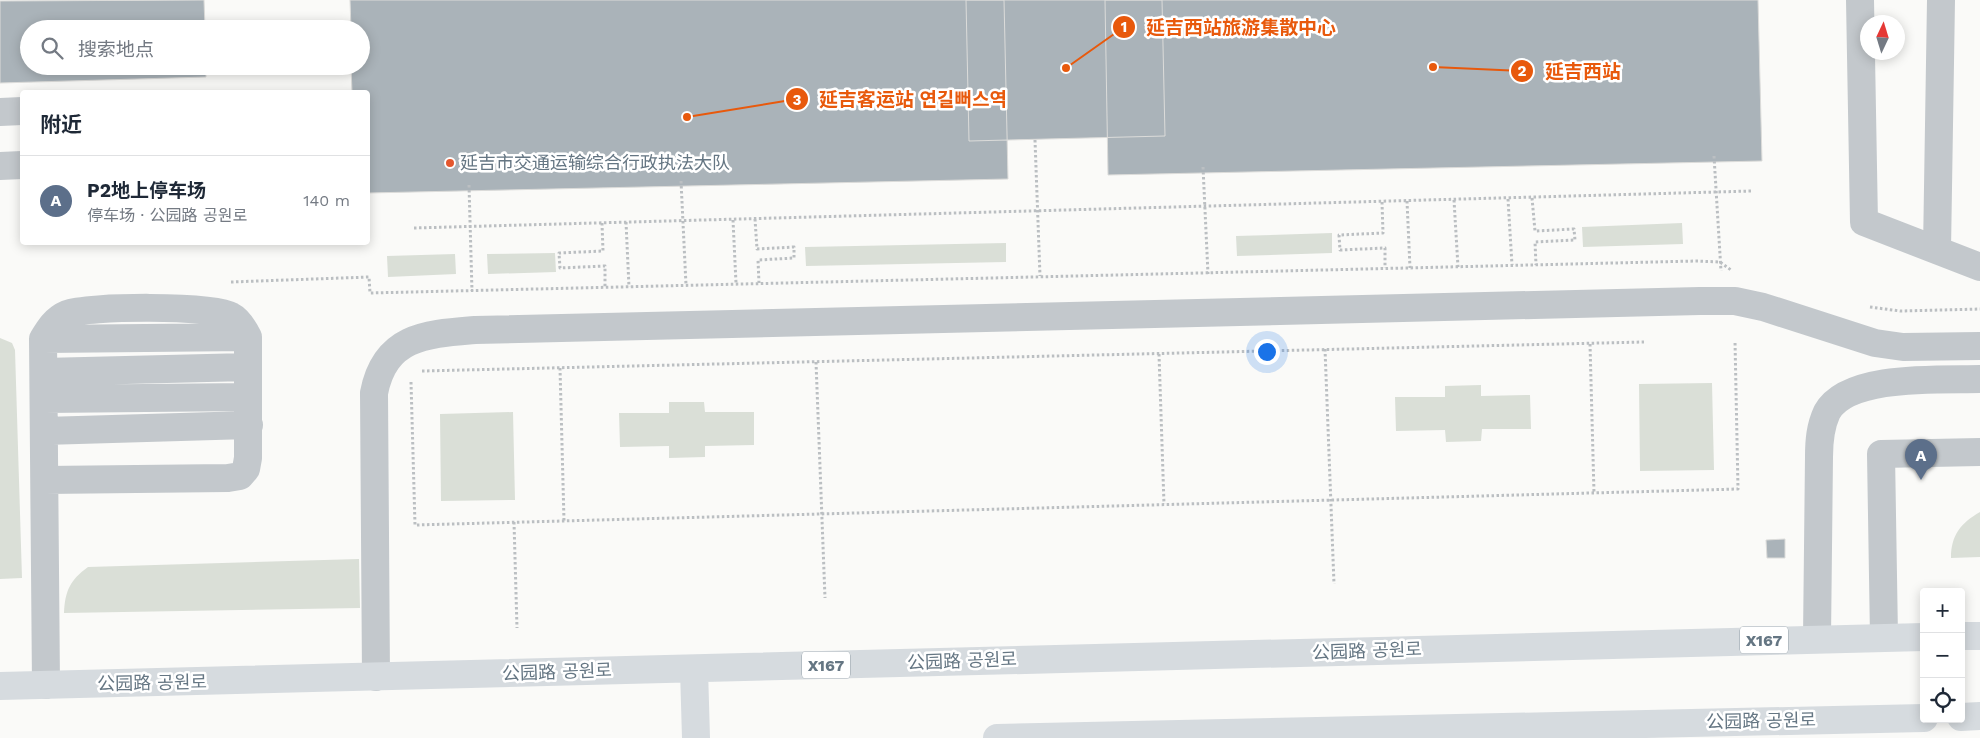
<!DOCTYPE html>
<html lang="zh">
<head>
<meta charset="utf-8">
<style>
	:root { --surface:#fff; --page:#f2f2f3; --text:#1f2937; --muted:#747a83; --line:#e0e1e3; --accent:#e4572e }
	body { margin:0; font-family:"Work Sans","Noto Sans SC","Noto Sans KR",sans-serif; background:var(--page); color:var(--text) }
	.controls { position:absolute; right:15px; bottom:15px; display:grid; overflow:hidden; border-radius:5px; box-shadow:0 2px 12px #0003 }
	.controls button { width:45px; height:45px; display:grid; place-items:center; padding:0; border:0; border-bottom:1px solid var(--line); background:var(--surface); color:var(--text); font:25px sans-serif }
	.compass { position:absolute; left:1860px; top:15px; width:45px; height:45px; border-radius:50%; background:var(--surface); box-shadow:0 2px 12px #0003; rotate:4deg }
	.you { position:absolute; left:1266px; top:351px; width:18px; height:18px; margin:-12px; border:4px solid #fff; border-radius:50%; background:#1a73e8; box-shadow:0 0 0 8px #1a73e833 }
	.badge { display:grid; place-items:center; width:32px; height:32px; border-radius:50%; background:var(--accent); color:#fff; font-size:16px; font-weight:700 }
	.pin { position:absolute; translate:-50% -41px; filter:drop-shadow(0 1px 2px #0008) }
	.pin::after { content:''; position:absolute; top:26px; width:18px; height:15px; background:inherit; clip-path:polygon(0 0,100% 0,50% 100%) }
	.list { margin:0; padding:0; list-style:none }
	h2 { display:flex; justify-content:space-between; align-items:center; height:65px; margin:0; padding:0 20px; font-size:21px }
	h2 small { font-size:16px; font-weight:400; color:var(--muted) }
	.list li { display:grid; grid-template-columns:32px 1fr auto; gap:15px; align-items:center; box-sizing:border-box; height:90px; padding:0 20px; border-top:1px solid var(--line) }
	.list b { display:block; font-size:19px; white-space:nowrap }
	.list p { margin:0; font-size:16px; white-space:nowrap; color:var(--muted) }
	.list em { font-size:16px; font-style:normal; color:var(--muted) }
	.icon { flex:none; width:28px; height:28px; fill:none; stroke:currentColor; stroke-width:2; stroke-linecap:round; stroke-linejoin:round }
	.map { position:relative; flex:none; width:1980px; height:738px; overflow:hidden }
	.search { position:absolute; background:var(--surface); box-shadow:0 2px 12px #0003; left:20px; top:20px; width:350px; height:55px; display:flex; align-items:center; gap:12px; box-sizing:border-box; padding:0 18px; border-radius:28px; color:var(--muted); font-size:19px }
	.panel { position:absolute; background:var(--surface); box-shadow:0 2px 12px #0003; left:20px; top:90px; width:350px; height:155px; border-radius:5px }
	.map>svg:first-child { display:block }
	.green { fill:#dadfd7 }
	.building { fill:#aab3b9; stroke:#dcdcda }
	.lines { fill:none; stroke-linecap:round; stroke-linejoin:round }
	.path { stroke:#bbbfc2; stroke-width:3; stroke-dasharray:2.5 2.5; stroke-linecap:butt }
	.minor { stroke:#c3c8cc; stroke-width:28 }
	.major { stroke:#d6dbdf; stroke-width:28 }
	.poi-dot { fill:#e4572e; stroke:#fff; stroke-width:2 }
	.labels { text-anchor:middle; stroke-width:5; stroke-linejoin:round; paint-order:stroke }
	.shield { fill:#fff; stroke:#939fa8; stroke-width:1 }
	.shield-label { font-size:16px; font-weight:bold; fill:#657683 }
	.poi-label { font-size:18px; fill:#657683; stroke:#fff; text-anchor:start }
	.street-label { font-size:18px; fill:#657683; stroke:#fff }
	.leader { fill:none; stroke:#e8590c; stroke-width:2 }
	.callout-dot { fill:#e8590c; stroke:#fff; stroke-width:2 }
	.mark-label { font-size:15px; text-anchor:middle; font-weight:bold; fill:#fff }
	.callout-label { font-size:19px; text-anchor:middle; font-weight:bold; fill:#e8590c; stroke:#fff; stroke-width:5; stroke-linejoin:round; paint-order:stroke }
</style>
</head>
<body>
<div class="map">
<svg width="1980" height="738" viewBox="0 0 1980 738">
	<rect width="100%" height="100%" fill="#fafaf8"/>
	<path class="green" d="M1682,223l1,21 -100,3 -1,-20z
		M1332,233v20l-95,3 -1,-20z
		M1006,243v19l-200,4 -1,-19z
		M555,253l1,19 -68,2 -1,-20z
		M455,254l1,20 -68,3 -1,-21z
		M0,338l12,5 3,7 7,228 -22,1z
		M1712,383l2,87 -74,1 -1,-87z
		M1481,385v11l49,-1 1,34h-49l-1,12 -35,1 -1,-12 -49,1 -1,-34h50v-11z
		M669,402h35l1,10h49v33l-49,1v11l-36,1v-12l-49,1 -1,-34h50z
		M513,412l2,88 -74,1 -1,-87z
		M1980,512v45l-29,1c0,-23 10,-35 29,-46z
		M359,559l1,49 -296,5c1,-22 6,-33 24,-46z"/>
	<path class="building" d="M204,0l1,29h-176v37h177v11l-206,6v-82z
		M350,0h654l4,179 -640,14v-101h-16l-1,-26h10v-37h-10z
		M966,0h196l3,136 -196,5z
		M1105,0h653l4,161 -654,14z
		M1785,539v19h-18l-1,-18z"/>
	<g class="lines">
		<path class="path" d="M1035,140l5,136
			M1714,156l7,115
			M1203,167l5,107
			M681,181l5,104
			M469,185l3,106
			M1532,198l3,33 39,-2 1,11 -40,2 1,23
			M1508,199l4,66
			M1454,200l4,67
			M1407,201l3,67
			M1382,202l1,31 -44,2 1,15 45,-2v20
			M755,219l2,30 37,-2v11l-36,2 1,23
			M733,220l3,63
			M626,222l3,65
			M602,223l1,28 -44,2 1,15 45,-2v21
			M414,228l1338,-37
			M231,282l138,-5 1,16 1326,-32 24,1 11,8
			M1870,307l30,4 80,-2
			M1590,344l4,149
			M1325,349l9,235
			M1159,354l5,150
			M816,362l9,236
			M560,368l4,153
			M422,371l1222,-29
			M411,382l4,143 1323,-36 -3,-148
			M514,522l3,106"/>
		<path class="minor" d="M1860,0l4,222 116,45
			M0,112l22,-1
			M0,166l22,-1
			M1937,250l4,-250
			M43,339l205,-2
			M44,372l204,-5
			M44,399l204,-2
			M44,431l205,-6
			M45,480l183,-2 12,-2 6,-7 2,-11v-121c-4,-8 -9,-17 -17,-21 -18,-11 -144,-10 -164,-2 -12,5 -18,15 -24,25l3,346
			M1884,637l-3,-183 99,-2
			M1817,638l2,-181c0,-16 1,-30 8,-45 21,-38 114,-32 153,-33
			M376,677l-2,-284c11,-57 52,-59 101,-63l1225,-29h35l28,6 112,36 28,4 77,-1"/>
		<path class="major" d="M1961,636h19
			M694,669l2,69
			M0,686l1924,-49
			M1961,717l19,-1
			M997,738l927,-20"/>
	</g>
	<circle class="poi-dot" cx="450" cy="163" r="5"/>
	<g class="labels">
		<g class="shield">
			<rect x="1740" y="626.5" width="48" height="27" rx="4"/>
			<rect x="802" y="651.5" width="48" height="27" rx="4"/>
		</g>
		<g class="shield-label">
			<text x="1764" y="646">X167</text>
			<text x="826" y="671">X167</text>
		</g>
		<g class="poi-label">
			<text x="460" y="169">延吉市交通运输综合行政执法大队</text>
		</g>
		<g class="street-label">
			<text transform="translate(1367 651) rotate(-2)" y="6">公园路 공원로</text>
			<text transform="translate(962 661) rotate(-2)" y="6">公园路 공원로</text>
			<text transform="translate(557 672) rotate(-2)" y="6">公园路 공원로</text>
			<text transform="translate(152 683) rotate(-1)" y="6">公园路 공원로</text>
			<text transform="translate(1761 721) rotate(-1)" y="6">公园路 공원로</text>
		</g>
	</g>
	<path class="leader" d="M1066 68L1124 27M1433 67L1522 71M687 117L797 99"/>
	<g class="callout-dot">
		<circle cx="1066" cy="68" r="5"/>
		<circle cx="1433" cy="67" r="5"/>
		<circle cx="687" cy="117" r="5"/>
		<circle cx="1124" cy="27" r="12"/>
		<circle cx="1522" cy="71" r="12"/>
		<circle cx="797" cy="99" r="12"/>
	</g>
	<g class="mark-label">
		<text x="1124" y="32">1</text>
		<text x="1522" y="76">2</text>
		<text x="797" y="105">3</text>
	</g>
	<g class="callout-label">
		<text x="1241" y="34">延吉西站旅游集散中心</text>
		<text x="1583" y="78">延吉西站</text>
		<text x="913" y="106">延吉客运站 연길뻐스역</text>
	</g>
</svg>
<div class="controls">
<button>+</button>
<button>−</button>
<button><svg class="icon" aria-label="locate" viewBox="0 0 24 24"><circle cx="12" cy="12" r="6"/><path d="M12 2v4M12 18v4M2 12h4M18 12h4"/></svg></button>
</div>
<svg class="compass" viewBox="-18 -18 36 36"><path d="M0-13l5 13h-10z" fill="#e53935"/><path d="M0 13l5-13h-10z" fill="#747a83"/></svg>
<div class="you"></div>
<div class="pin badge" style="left:1921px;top:480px;background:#5c6f8a">A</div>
<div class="search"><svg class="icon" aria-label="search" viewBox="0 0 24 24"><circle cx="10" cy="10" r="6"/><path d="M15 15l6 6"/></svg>搜索地点</div>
<section class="panel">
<h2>附近<small></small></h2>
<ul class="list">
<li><span class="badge" style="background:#5c6f8a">A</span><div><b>P2地上停车场</b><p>停车场 · 公园路 공원로</p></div><em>140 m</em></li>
</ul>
</section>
</div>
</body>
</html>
